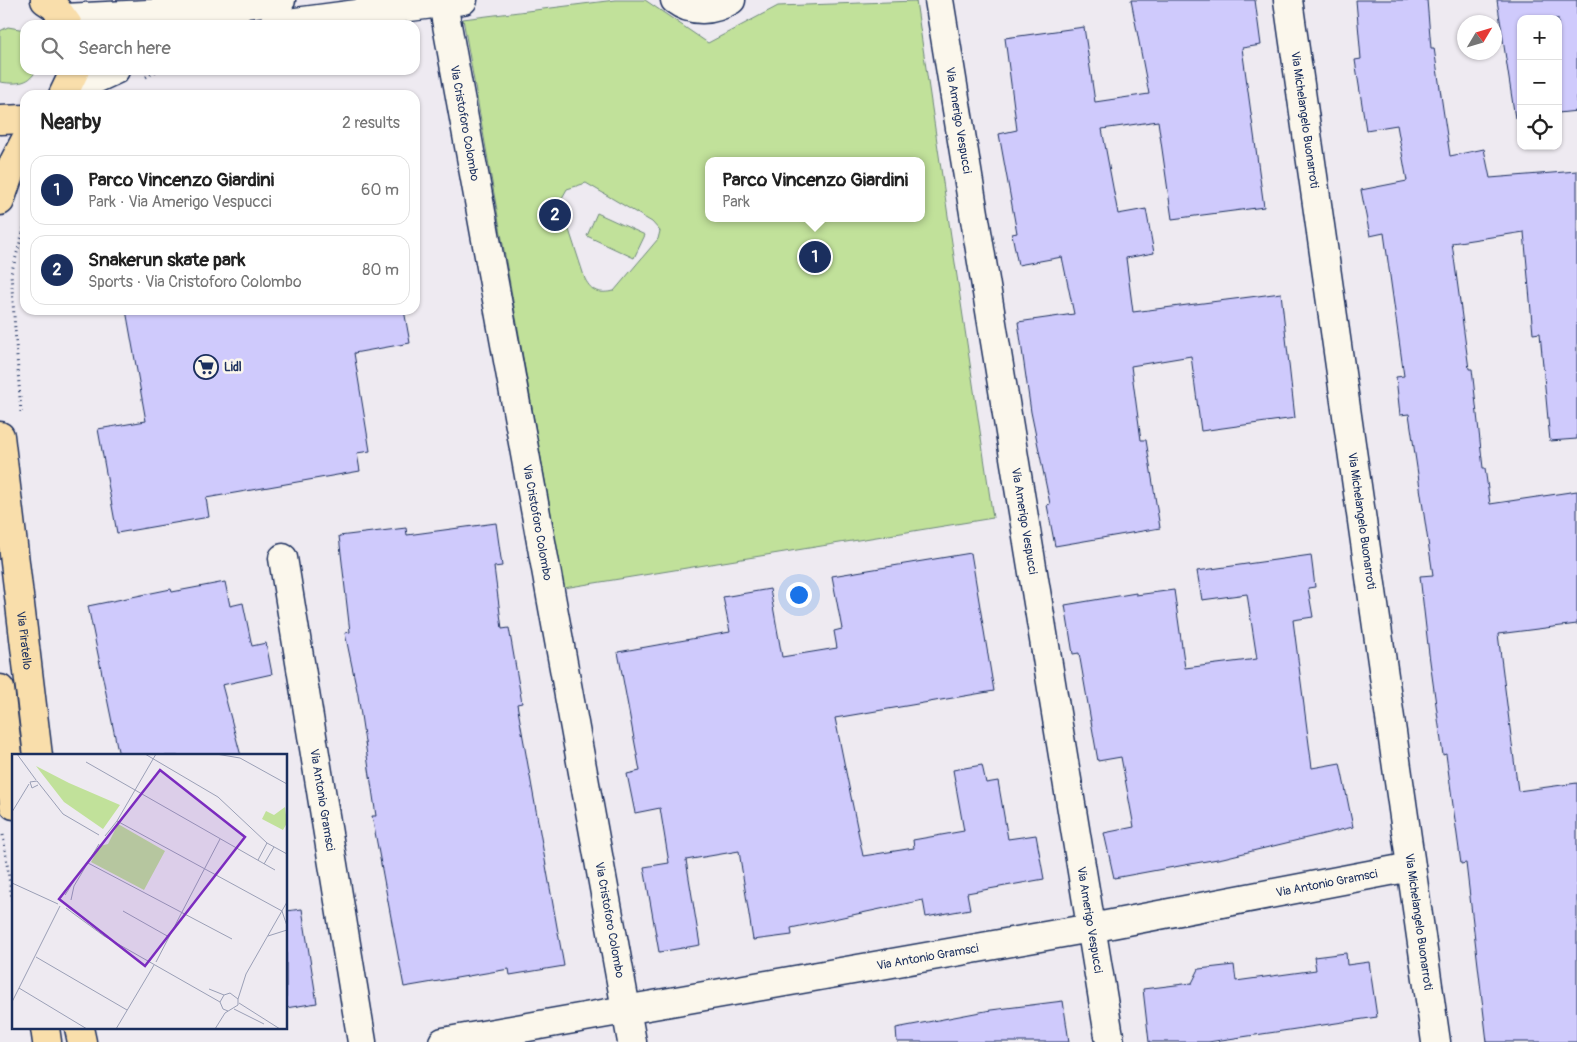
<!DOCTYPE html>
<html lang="en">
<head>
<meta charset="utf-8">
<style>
	:root { --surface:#fff; --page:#f2f2f2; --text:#222; --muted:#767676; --line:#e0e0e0; --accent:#1b2f5e }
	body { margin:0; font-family:Pangolin,sans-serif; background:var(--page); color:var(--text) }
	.controls { position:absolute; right:15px; top:15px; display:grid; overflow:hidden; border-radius:10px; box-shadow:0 1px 4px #0004 }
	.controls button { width:45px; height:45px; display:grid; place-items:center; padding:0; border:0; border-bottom:1px solid var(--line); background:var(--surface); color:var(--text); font:25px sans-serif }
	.compass { position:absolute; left:1457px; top:15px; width:45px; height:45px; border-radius:50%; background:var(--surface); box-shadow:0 1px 4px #0004; rotate:52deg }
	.you { position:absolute; left:798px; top:594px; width:18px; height:18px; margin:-12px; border:4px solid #fff; border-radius:50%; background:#1a73e8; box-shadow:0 0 0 8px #1a73e833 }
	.badge { display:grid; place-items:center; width:32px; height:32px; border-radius:50%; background:var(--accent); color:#fff; font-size:16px; font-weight:700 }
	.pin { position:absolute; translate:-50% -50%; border:2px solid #fff; box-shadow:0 1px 5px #0006 }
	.popup { position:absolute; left:705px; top:157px; width:220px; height:65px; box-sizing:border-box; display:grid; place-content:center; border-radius:10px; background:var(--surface); filter:drop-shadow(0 1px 4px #0005); font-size:16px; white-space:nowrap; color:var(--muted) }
	.popup b { font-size:19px; color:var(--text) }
	.popup::after { content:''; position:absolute; left:50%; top:100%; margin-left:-10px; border:10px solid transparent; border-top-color:var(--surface) }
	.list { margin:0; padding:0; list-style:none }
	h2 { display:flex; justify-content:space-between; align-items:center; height:65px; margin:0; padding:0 20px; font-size:21px }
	h2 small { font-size:16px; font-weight:400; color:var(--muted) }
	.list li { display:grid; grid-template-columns:32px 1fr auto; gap:15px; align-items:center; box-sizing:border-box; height:70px; margin:0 10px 10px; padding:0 10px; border:1px solid var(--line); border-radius:15px }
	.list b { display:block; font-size:19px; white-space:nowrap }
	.list p { margin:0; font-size:16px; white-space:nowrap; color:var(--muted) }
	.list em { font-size:16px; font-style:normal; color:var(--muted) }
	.icon { flex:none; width:28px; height:28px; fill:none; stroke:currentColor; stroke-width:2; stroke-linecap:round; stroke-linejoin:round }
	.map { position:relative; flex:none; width:1577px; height:1042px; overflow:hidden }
	.search { position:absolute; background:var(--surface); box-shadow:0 1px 4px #0004; left:20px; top:20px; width:400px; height:55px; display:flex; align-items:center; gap:12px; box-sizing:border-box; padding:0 18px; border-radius:15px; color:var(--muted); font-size:19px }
	.panel { position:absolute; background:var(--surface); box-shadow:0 1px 4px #0004; left:20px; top:90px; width:400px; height:225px; border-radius:15px }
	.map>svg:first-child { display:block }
	.green { fill:#c1e19a; stroke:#6e887c; fill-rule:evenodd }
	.building { fill:#cfcafc; stroke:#1b2f5e }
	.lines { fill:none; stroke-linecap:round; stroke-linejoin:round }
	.minor-casing { stroke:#1b2f5e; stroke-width:31 }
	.primary-casing { stroke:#1b2f5e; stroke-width:31 }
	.path { stroke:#1b2f5e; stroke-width:3; stroke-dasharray:1 4; stroke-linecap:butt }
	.minor { stroke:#fbf7ec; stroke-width:28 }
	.primary { stroke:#f9deab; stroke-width:28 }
	.labels { text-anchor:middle; stroke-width:5; stroke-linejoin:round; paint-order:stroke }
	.street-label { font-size:12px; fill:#1b2f5e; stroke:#fbf7ec }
	.poi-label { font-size:12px; font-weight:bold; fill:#1b2f5e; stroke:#fbf7ec; text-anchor:start }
	.inset-road { fill:none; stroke:#9a9fb6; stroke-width:1 }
	.view { fill:#7b2cbf; fill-opacity:0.15; stroke:#7b2cbf; stroke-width:2.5 }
	.inset-edge { fill:none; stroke:#1b2f5e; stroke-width:2.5 }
</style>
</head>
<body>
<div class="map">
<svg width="1577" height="1042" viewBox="0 0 1577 1042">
	<rect width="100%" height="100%" fill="#eeeaf1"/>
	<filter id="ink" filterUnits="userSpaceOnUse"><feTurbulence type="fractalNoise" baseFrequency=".02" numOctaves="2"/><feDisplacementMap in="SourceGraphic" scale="10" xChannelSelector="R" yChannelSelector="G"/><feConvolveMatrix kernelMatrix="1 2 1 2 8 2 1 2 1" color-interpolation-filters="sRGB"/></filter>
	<g filter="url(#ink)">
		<path class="green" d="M615,0h30l63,43 70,-37 138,-5 77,517 -429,70 -101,-569zM709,161h212v57h-212zM586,183l66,39 8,9 -2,8 -44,52c-15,3 -22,1 -29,-12l-24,-74 1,-7 5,-9z
			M8,27l17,3v40h11c-6,15 -23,14 -36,12v-51z
			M597,213l48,22 -11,23 -47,-22z"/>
		<path class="building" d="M1131,0h124l6,45 -19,3 22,159 -92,12 -14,-98 -56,8 16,85 28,-5 8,44 -28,5 7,54 148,-19 14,125 -94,13 -10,-75 -60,10 10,74h5l14,88 -105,18 -8,-41 3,-1 -19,-92 -13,-90 56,-8 -12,-57 -44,8 -6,-31 5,-1 -18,-99 18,-4 -12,-92 79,-11 11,75 54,-8z
			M1356,0h71l4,48h3l16,108 34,-7 6,29 87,-7v268l-27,2 -10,-108 -7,1 -9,-102 -72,11 17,126h3l11,99h2l5,36 87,-13v133l-79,10 20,157 59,-8v259h-90l-21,-179 -5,1 -15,-110 -3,1 -14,-101 -9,-78 13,-1 -24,-161 -9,1 -4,-38 8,-1 -20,-143 -14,3 -9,-46 46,-9 -10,-56 -31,5 -11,-70 6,-1z
			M1497,0h80v111l-19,2v-94h-37v98l-6,1z
			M126,310h278l6,33 -56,10 16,98 -13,2 3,18 -154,27 3,19 -92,16 -19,-104 48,-8z
			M496,523l6,43 -8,1 8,62 7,-1 13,75 -5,1 47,262 -54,9 -1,-6 -105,18 -32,-171h4l-18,-121 -13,-62 5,-1 -11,-96 67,-8 1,7z
			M971,553l23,138 -159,27 28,138 51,-8 -1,-8 51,-9 -11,-61 29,-5 4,18 12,-2 10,58 28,-4 8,44 -77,14 3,16 -44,8 -3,-17 -132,28 1,7 -39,5 -14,-89 -53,9 14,85 -41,7 -15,-85 25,-4 -9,-55 -25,5 -8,-39 13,-3 -22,-119 112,-20 -7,-35 47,-8 12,68 55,-9 -3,-17 8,-2 -10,-53z
			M1311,555l4,32 -7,1 5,29 -20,3 19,148 28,-5 13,64 -130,31 -109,20 -10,-45 30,-6 -13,-70 -23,4 -19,-108 -6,1 -8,-49 71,-12v2l38,-5 11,78 72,-9 -10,-65 -45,6 -5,-29z
			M225,582l5,24 13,-3 9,43 14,-3 6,31 -50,11 19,71h-122l-31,-150 83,-17 1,3z
			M302,909l15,94 -31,5v-97z
			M1346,953l1,12 22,-3 8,55 -169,25h-59l-6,-53 49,-6 7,-14 35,-4 2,16 80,-11 -2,-13z
			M1063,1001l6,41h-172l-1,-14 95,-18z"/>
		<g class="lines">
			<defs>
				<g id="minor">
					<path d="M675,0c17,13 38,11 56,0"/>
					<path id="s1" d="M939,0l171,1042"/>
					<path id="s2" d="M1288,0l148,1042"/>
					<path id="s3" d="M443,3l189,1039"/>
					<path d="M64,18l105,-5 112,-13"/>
					<path d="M273,25l190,-25"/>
					<path d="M65,93l50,-23"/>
					<path id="s4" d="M283,558l79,484"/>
					<path id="s5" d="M443,1042l648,-114 320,-61"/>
				</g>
				<g id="primary">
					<path d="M45,0l9,6 14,19"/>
					<path d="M63,95l12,-25"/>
					<path d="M0,120l25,-1"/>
					<path d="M0,201l12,-35 13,-25"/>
					<path id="s6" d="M0,436l38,320"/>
					<path d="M0,689l14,116"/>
					<path d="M45,1028l2,14"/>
					<path d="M79,1028l3,14"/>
				</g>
			</defs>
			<use href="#minor" class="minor-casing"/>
			<use href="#primary" class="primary-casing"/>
			<path class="path" d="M146,77l12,-7
				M21,412l-10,-138 14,-49
				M3,835l11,78"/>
			<use href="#minor" class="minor"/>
			<use href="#primary" class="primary"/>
		</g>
	</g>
	<defs>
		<symbol id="supermarket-ring" viewBox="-11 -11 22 22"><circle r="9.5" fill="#fbf7ec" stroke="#1b2f5e" stroke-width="1.5"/><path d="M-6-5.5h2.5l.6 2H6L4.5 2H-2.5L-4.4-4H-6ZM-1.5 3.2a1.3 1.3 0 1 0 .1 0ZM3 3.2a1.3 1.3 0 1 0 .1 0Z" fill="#1b2f5e"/></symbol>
	</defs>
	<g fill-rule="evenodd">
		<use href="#supermarket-ring" x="192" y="353" width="28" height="28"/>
	</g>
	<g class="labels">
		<g class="street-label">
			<text dy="4" stroke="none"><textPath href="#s2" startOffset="121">Via Michelangelo Buonarroti</textPath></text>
			<text dy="4" stroke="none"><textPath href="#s1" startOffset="122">Via Amerigo Vespucci</textPath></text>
			<text dy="4" stroke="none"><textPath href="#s3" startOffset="122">Via Cristoforo Colombo</textPath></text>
			<text dy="4" stroke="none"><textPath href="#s1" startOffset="528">Via Amerigo Vespucci</textPath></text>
			<text dy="4" stroke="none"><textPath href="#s2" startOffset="526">Via Michelangelo Buonarroti</textPath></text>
			<text dy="4" stroke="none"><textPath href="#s3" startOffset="528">Via Cristoforo Colombo</textPath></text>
			<text dy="4" stroke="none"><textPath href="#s6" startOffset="206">Via Piratello</textPath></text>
			<text dy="4" stroke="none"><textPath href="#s4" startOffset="245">Via Antonio Gramsci</textPath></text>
			<text dy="4" stroke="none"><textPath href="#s5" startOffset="898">Via Antonio Gramsci</textPath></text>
			<text dy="4" stroke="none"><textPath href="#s3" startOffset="932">Via Cristoforo Colombo</textPath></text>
			<text dy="4" stroke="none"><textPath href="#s1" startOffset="932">Via Amerigo Vespucci</textPath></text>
			<text dy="4" stroke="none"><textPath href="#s2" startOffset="931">Via Michelangelo Buonarroti</textPath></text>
			<text dy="4" stroke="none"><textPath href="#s5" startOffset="492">Via Antonio Gramsci</textPath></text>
		</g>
		<g class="poi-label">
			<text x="224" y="371">Lidl</text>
		</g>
	</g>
	<g transform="translate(12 754)">
		<rect width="275" height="275" fill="#eeeaf1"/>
		<path d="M24,12l33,17 51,22 -17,24 -39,-27zM273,53l2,16 -4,7 -21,-11 4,-8 8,4zM106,70l47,27 -21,39 -53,-28 9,-16 8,-2z" fill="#c1e19a"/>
		<path class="inset-road" d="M5,0l19,26M133,0l73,43 49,46 20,11M204,0l24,4 47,26M74,8l189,108M26,31l-6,3 -2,-6 7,-1 26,33 36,21M0,58l17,-28M105,67l165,90 5,15M93,82l12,-15 39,-67M246,106l9,-17M76,109l144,76M252,110l10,-17M0,129l46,21M53,141l9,-14M59,146l3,-14 25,-42M54,154l38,28 116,66M111,157l46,26M256,182l19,-6M24,203l91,53M144,208l64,-123M7,234l68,41M197,235l15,6M226,245l8,-25 41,-72M0,248l48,-96M227,249l41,26M222,255l30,15M104,275l38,-64M203,275l10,-16 13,-8v-6l-8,-6 -6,2 -4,7 3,7 5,2"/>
		<path class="view" d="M148,16l85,67 -100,129 -86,-67z"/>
		<rect width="275" height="275" class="inset-edge"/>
	</g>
</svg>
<div class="controls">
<button>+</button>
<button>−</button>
<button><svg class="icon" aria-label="locate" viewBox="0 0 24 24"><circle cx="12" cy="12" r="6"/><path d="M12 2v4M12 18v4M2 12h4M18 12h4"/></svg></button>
</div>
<svg class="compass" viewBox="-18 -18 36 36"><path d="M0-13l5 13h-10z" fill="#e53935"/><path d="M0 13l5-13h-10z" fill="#767676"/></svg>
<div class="you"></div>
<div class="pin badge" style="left:815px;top:257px">1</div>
<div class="popup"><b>Parco Vincenzo Giardini</b>Park</div>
<div class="pin badge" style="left:555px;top:215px">2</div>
<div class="search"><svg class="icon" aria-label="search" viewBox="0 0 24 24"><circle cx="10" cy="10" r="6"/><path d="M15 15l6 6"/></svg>Search here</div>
<section class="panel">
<h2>Nearby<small>2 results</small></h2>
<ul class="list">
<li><span class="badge">1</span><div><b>Parco Vincenzo Giardini</b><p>Park · Via Amerigo Vespucci</p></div><em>60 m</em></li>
<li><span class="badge">2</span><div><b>Snakerun skate park</b><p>Sports · Via Cristoforo Colombo</p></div><em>80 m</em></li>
</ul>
</section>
</div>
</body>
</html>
